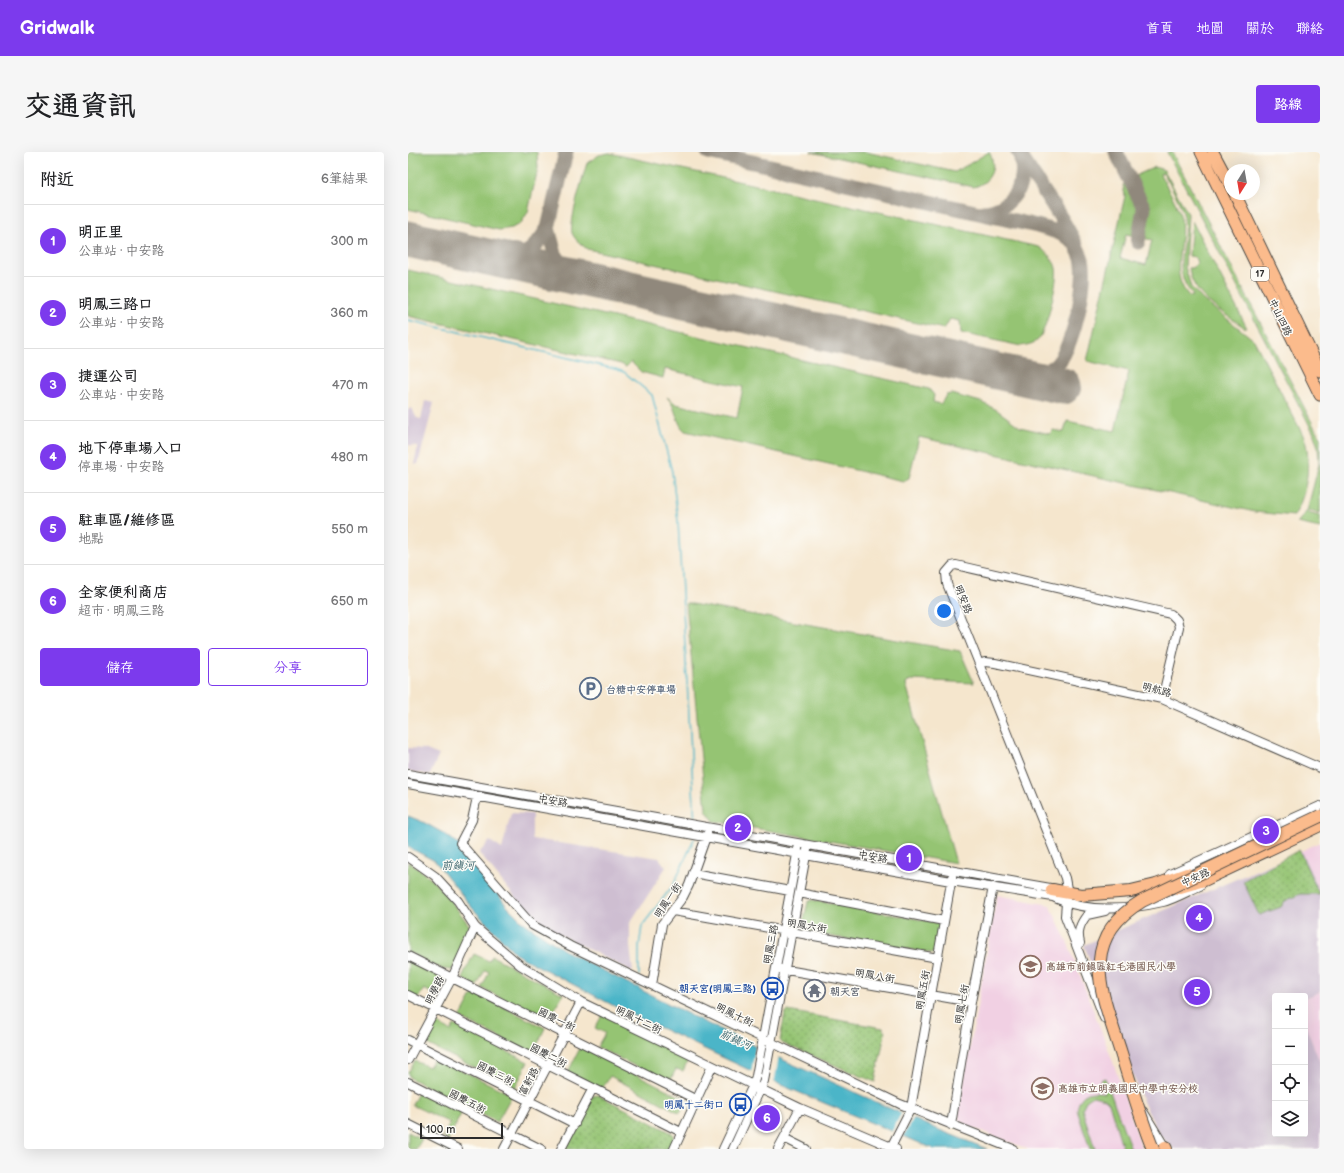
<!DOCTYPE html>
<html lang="zh-TW">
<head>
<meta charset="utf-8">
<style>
	:root { --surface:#fff; --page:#f6f6f6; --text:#202124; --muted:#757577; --line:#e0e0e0; --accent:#7c3aed }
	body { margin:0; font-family:"Balsamiq Sans","LXGW WenKai TC",sans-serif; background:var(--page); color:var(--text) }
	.controls { position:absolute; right:12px; bottom:12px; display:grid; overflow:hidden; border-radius:4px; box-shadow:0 4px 16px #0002 }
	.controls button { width:36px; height:36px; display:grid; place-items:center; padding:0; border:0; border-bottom:1px solid var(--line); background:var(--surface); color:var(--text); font:20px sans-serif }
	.compass { position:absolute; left:816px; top:12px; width:36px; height:36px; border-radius:50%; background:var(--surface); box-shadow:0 4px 16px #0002; rotate:191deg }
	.scale { position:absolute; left:12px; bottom:10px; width:83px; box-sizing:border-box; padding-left:4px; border:2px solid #2b2b2b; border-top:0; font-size:11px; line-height:14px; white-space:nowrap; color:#2b2b2b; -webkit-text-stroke:3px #fdfcf7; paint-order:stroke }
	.you { position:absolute; left:536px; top:459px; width:14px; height:14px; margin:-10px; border:3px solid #fff; border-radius:50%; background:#1a73e8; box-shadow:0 0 0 6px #1a73e833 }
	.badge { display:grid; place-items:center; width:26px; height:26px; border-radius:50%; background:var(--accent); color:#fff; font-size:13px; font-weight:700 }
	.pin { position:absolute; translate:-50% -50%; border:2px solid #fff; box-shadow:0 1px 4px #0006 }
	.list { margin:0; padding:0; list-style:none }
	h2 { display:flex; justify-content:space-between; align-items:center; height:52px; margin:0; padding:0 16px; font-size:17px }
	h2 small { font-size:13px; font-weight:400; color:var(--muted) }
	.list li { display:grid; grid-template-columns:26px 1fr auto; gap:12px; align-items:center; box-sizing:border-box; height:72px; padding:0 16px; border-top:1px solid var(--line) }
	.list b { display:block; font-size:15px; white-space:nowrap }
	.list p { margin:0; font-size:13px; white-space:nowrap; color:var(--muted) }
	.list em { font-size:13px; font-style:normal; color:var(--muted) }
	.actions { display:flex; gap:8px; padding:12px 16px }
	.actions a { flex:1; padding:9px 0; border:1px solid var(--accent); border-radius:4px; text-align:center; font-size:14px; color:var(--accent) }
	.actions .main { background:var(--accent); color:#fff }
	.icon { flex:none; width:22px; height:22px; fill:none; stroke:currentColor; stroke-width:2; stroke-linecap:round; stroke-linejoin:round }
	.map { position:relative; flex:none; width:912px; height:997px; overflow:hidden; border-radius:4px }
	header { display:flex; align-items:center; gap:24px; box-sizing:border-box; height:56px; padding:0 20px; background:var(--accent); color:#fff }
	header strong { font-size:19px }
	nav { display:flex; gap:22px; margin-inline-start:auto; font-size:14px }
	.intro { display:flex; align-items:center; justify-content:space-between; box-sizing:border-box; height:96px; padding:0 24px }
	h1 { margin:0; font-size:28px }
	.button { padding:10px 18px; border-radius:4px; background:var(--accent); color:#fff; font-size:14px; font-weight:700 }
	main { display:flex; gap:24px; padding:0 24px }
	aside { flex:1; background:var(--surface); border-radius:4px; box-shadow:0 4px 16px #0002 }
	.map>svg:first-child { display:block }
	.built { fill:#f1d0e3 }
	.industrial { fill:#cebed1 }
	.grass { fill:#95c473; stroke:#60784f; fill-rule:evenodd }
	.park { fill:url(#park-dots); stroke:#60784f }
	.water { fill:#4bb5c8; stroke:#3b707a }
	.pier { fill:#f5e6cd }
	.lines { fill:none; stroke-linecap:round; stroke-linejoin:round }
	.stream { stroke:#4bb5c8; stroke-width:1.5 }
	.taxiway { stroke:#90887c; stroke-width:15 }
	.runway { stroke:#90887c; stroke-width:37 }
	.minor-casing { stroke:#494743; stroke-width:10 }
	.major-casing { stroke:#494743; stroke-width:13 }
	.highway-casing { stroke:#494743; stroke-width:14 }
	.minor { stroke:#fff; stroke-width:8 }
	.major { stroke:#fbbb8c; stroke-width:11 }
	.highway { stroke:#fbbb8c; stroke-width:12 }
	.highway-bridge-casing { stroke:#494743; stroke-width:14; stroke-linecap:butt }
	.highway-bridge { stroke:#fbbb8c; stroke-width:12 }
	.labels { text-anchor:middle; stroke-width:3; stroke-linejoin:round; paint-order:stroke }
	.shield { fill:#fdfcf7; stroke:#6a6a68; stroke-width:1 }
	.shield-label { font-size:9px; font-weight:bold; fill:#2b2b2b }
	.street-label { font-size:10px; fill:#2b2b2b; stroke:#fdfcf7 }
	.service-label { font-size:10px; font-weight:bold; fill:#4e5e75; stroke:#fdfcf7; text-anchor:start }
	.education-label { font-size:10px; font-weight:bold; fill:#785e54; stroke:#fdfcf7; text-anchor:start }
	.transit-label { font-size:10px; font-weight:bold; fill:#164399; stroke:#fdfcf7; text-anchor:end }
	.worship-label { font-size:10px; font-weight:bold; fill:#5b616d; stroke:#fdfcf7; text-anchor:start }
	.water-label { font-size:11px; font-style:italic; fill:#38626a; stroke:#fdfcf7 }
</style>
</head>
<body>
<header>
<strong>Gridwalk</strong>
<nav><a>首頁</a><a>地圖</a><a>關於</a><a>聯絡</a></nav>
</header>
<div class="intro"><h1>交通資訊</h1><a class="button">路線</a></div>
<main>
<aside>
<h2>附近<small>6筆結果</small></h2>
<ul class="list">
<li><span class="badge">1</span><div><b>明正里</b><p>公車站 · 中安路</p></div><em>300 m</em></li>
<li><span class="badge">2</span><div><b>明鳳三路口</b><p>公車站 · 中安路</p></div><em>360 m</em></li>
<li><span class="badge">3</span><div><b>捷運公司</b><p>公車站 · 中安路</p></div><em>470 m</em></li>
<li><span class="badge">4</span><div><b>地下停車場入口</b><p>停車場 · 中安路</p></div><em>480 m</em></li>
<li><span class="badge">5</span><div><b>駐車區/維修區</b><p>地點</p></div><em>550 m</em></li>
<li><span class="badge">6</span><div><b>全家便利商店</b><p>超市 · 明鳳三路</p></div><em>650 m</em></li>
</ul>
<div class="actions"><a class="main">儲存</a><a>分享</a></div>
</aside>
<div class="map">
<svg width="912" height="997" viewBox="0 0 912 997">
	<defs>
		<pattern id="park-dots" width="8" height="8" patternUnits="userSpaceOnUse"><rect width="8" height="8" fill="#95c473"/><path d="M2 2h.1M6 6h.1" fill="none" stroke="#7a9f5f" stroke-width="1.8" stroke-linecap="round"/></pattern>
	</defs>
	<rect width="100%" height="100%" fill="#fdfcf7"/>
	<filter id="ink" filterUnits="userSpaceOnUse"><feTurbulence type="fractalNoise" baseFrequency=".025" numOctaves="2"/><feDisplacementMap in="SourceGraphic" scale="8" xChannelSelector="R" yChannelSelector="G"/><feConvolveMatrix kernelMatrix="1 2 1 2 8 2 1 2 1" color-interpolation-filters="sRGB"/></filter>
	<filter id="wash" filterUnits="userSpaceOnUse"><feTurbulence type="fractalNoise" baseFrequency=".012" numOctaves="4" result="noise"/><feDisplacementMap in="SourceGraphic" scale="16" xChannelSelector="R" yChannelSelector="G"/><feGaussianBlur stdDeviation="0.9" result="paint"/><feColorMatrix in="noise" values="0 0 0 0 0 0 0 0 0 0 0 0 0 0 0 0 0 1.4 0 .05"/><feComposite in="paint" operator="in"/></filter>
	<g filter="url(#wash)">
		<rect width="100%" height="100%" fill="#f5e6cd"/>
		<path class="built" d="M912,690v50l-19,-41z
			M589,743l53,10 19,41 44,116 29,87h-114l-60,-23 -9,-6 -1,-6z
			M912,840v70l-15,-37v-27z"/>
		<path class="industrial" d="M17,249l9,2 -16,61h-4l4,-18 -10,-1v-35l3,-2 6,10 4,1z
			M0,596l16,1 15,6 -9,20 -22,-4z
			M103,661l21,1v25l127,19 7,9 -36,56v23l3,26 -82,-42 -24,-18 -48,-59 11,-12 12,8z
			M893,699l19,41v100l-15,6v-2h-30v138h30v-109l15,37v87h-146l-14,-14 -16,-31 -60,-159z"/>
		<path class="grass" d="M0,0h129l1,16 -10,44 -7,11 -9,5 -13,2 -91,-21z
			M403,0h55l89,20 34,-20c9,15 1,31 -15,35z
			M759,0h5l148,286v75l-11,-3 -1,3 12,3v12l-23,-5 10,-12 12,-47 -1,-17 -5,-15z
			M201,1l430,94c7,5 15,12 17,21 3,11 -10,64 -18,72 -5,4 -11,5 -17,6l-60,-13 -1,-12 -10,-2 -6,10 -357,-80c-6,-5 -12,-9 -15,-16 -3,-10 11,-57 15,-70l12,-8z
			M747,15l9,3 24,44 -3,53 6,20 12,13 51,40 50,97c8,22 3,58 -10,79l-39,-4 -336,-75 -10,41 -6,3 -218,-50c-9,-7 -8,-23 -18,-34l9,7 61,14 6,-31 -78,-18 -2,9 -22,-6 -10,-10 -5,5 -5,-3 -213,-48v-46l521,119 5,6 -1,7 8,2 5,-9 5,-1 30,8 16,8 23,17 30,7 3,-4 11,2 3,-11 48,10 14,-60 -42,-10 38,-165 -2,-11 4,-3 13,27 -5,27 -9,-2 -6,24 26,7 6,-25 -9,-2 5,-30 -14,-29 1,-3zM755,20c7,13 18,31 21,45 4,29 -14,53 9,78l-3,2c-22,-22 -5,-51 -9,-78 -3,-15 -14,-31 -21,-45z
			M784,69l55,107h-2c-22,-16 -53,-31 -56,-60h4l4,-5 -2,-6 -6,-1z
			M278,451l274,48 14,32 -64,-3 -4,4 50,179 -242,-42 -8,-11z
			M0,710c26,15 43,39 61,63l2,5 -19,40 -10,-1 -34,-17z
			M404,748l127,23 3,4 -5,27 -132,-22 -3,-5 6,-25z
			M66,802l15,7 3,-5 71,38 -15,28 -66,-34 7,-16 -4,-2 -8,16 -14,-7 1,-6z
			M0,808l37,18v4l-9,13 -12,-6 -6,9 -10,-5z
			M66,840l71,36 -12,26 -73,-36z
			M195,862l86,44 -6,13 -7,-2 -7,14 -72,-36 8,-14 -10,-5z
			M28,871l15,8 3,-6 74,37 -13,26 -86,-43 -3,-4z
			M173,894l106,54 -7,13 -70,-37 -8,13 -35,-15z
			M27,905l77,38 -15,27 -87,-44 -2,-5 7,-12 14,6z
			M697,926l26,71h-8l-14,-46 -4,-4 -12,-3 -7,5 -4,8 13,40h-5l-13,-39c3,-17 12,-20 28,-17l-5,-13z
			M11,939l43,21 -14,28 -5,-3 7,-14 -38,-18z
			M0,980l14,7 -6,10h-8z"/>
		<path class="park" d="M891,698l20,44h-19l-15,7 -4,6 -22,8 -16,-34z
			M380,859l95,17 2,5 -10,49 -93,-39 -2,-3 5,-27z
			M190,943l74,38 2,6 -5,10h-104l27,-53z"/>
		<path class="water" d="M0,664l15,6 22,12 23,18 38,53 17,17 44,30 131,67 81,39 148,67 60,24h-53l-153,-64 -163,-77 -101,-53 -44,-46 -38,-48 -27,-14z"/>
		<path class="pier" d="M348,892l23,11 -5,29 -23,-11z
			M494,960l12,5 -12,21 -11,-5z"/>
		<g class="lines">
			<path class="stream" d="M0,168l207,49 9,3 28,23 20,77 6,49 17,302
				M231,823v-28l3,-21 32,-42 20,-45
				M230,839v-8"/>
			<path class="taxiway" d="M158,0l-18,76 7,26 10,15 17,10
				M300,0l329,74c14,4 26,6 36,16
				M708,0l28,56 -6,34
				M575,60c26,-1 45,-27 38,-53
				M89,107c30,-3 35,-6 51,-31
				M605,223c13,-1 29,0 41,-8 18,-13 36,-91 27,-111 -16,-37 -42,-70 -63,-104"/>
			<path class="runway" d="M0,87l655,147"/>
		</g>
	</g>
	<g filter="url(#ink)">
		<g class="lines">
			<defs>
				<path id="minor" d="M571,512l6,-2 10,1 167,36 158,69
					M0,622l648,115
					M0,632l543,97 102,16c32,16 75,13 110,5 12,-3 25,-11 37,-16
					M69,645l-5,23 -12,23 72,82 38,21 330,158 113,45
					M0,705l27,19 23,25 17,26 25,21 20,17 61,37 219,106 96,41
					M285,721l97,18
					M762,722l150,-68
					M391,741l145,28
					M265,759l265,47
					M672,791c-3,-12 0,-19 7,-28l18,-4
					M0,804l289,144
					M373,817l190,33
					M244,833l10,-61 21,-27 6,-12 18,-51
					M0,843l273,137
					M696,866l-39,-102 2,-27 -2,-11 -118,-294 -1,-11 6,-7 4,-1 215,49 6,6 2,7 -17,72
					M0,888l167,84
					M0,908l44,-82 23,-51
					M0,930l133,67
					M735,959l22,36
					M0,972l50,25
					M543,973l20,-123 22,-115
					M376,986l22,11
					M96,997l77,-147
					M153,997l32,-61
					M266,997l38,-83
					M315,997l30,-64 3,-9 42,-227
					M325,997l31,-68 43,-231
					M370,997l22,-41
					M482,997l21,-41 41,-231"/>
				<path id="major" d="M793,0l119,243
					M805,0l17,32
					M827,42l85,177"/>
				<path id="highway" d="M769,736l27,-8 116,-55
					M644,738l29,5 50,-4 25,-6 31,-11
					M757,995l1,2"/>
			</defs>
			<use href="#minor" class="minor-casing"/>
			<use href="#major" class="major-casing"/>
			<use href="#highway" class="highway-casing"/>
			<use href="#minor" class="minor"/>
			<use href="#major" class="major"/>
			<use href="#highway" class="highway"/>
			<defs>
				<path id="highway-bridge" d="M745,997c-13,-32 -22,-64 -32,-96 -18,-58 -46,-112 21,-152l178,-85"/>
			</defs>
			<use href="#highway-bridge" class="highway-bridge-casing"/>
			<use href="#highway-bridge" class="highway-bridge"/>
		</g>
	</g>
	<defs>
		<symbol id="parking-ring" viewBox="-11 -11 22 22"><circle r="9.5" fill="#fdfcf7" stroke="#5c6f8a" stroke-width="1.5"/><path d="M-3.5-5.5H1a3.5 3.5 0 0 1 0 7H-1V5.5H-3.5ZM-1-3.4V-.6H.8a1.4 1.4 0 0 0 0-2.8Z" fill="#5c6f8a"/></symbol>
		<symbol id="school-ring" viewBox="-11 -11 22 22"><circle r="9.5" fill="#fdfcf7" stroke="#8d6e63" stroke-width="1.5"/><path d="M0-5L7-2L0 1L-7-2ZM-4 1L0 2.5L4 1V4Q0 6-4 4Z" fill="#8d6e63"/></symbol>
		<symbol id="bus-ring" viewBox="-11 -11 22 22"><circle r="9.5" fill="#fdfcf7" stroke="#1a4fb4" stroke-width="1.5"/><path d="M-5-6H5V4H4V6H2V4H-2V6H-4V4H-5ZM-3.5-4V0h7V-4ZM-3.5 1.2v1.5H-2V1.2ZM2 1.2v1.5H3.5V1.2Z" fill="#1a4fb4"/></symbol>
		<symbol id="temple-ring" viewBox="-11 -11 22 22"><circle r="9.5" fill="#fdfcf7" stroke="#6b7280" stroke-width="1.5"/><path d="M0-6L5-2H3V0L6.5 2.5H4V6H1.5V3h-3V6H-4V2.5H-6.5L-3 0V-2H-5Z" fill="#6b7280"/></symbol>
	</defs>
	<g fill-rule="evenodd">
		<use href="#parking-ring" x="170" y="524" width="25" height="25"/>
		<use href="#school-ring" x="610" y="802" width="25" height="25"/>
		<use href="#bus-ring" x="352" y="824" width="25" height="25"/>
		<use href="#temple-ring" x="394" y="826" width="25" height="25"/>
		<use href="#school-ring" x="622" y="924" width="25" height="25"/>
		<use href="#bus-ring" x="320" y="940" width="25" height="25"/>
	</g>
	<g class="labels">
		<rect class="shield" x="843" y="115" width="18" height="14" rx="3"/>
		<g class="shield-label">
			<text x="852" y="125">17</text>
		</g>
		<g class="street-label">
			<text transform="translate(873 165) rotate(64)" y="4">中山四路</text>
			<text transform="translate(556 447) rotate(68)" y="4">明安路</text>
			<text transform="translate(749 537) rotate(15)" y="4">明航路</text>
			<text transform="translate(145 648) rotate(10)" y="4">中安路</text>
			<text transform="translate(465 704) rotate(10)" y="4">中安路</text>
			<text transform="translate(787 725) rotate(-24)" y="4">中安路</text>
			<text transform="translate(259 748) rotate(-56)" y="4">明鳳一街</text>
			<text transform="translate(399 773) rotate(10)" y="4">明鳳六街</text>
			<text transform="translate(362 792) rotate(-79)" y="4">明鳳三路</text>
			<text transform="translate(467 823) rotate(10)" y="4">明鳳八街</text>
			<text transform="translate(26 838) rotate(-63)" y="4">明學路</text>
			<text transform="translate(514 838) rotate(-80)" y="4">明鳳五街</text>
			<text transform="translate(553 852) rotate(-80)" y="4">明鳳七街</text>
			<text transform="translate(327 862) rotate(26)" y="4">明鳳十街</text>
			<text transform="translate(149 867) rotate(26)" y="4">國慶一街</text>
			<text transform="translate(231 867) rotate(26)" y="4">明鳳十二街</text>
			<text transform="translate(141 903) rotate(27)" y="4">國慶二街</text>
			<text transform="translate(88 921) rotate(27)" y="4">國慶三街</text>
			<text transform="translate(120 929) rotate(-62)" y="4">富新路</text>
			<text transform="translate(60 949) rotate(27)" y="4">國慶五街</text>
		</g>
		<g class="service-label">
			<text x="198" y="541">台糖中安停車場</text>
		</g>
		<g class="education-label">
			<text x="638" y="818">高雄市前鎮區紅毛港國民小學</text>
			<text x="650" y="940">高雄市立明義國民中學中安分校</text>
		</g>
		<g class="transit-label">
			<text x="348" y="840">朝天宮(明鳳三路)</text>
			<text x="316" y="956">明鳳十二街口</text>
		</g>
		<g class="worship-label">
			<text x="422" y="843">朝天宮</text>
		</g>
		<g class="water-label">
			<text x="50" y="717">前鎮河</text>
			<text transform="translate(328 887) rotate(24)" y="4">前鎮河</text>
		</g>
	</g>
</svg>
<div class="controls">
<button>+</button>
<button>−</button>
<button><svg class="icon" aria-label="locate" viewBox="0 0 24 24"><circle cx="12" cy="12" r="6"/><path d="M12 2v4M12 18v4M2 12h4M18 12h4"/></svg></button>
<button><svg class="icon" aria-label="layers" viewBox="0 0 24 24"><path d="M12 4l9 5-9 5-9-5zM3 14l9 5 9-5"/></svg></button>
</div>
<svg class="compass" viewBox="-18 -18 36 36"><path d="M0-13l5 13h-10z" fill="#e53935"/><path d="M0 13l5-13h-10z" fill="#757577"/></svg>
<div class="scale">100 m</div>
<div class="you"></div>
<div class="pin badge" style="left:501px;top:706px">1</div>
<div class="pin badge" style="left:330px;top:676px">2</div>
<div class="pin badge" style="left:858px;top:679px">3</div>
<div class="pin badge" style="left:791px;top:766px">4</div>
<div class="pin badge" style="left:789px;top:840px">5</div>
<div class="pin badge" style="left:359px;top:966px">6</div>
</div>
</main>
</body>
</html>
